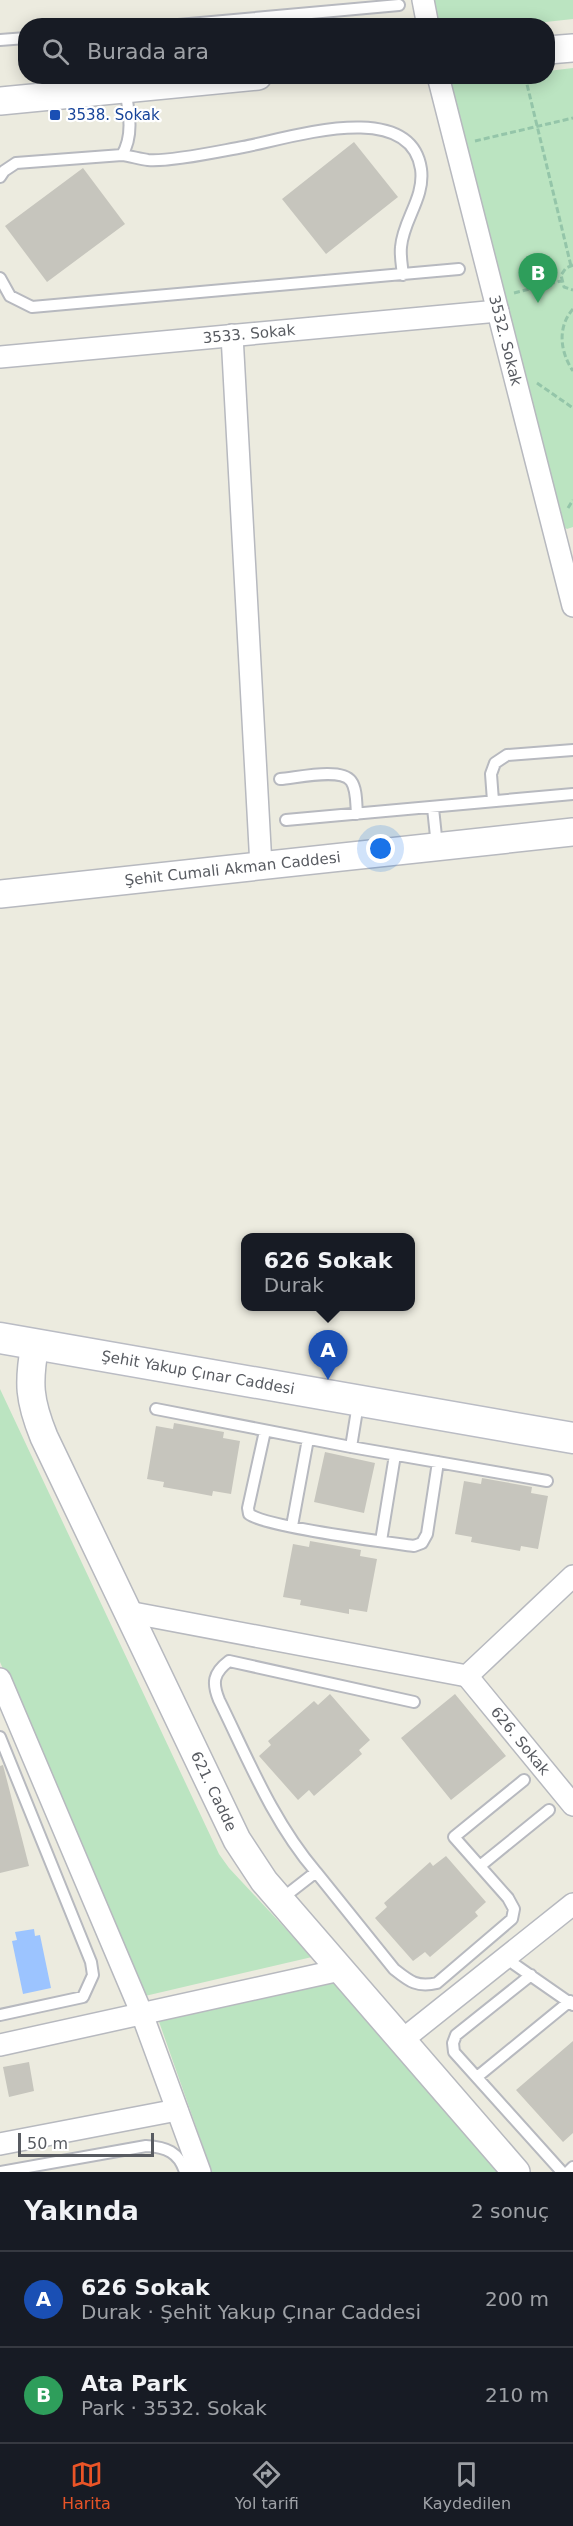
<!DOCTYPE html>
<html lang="tr">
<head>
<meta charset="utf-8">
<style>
	:root { --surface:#171b24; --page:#20242c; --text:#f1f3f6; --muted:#9ea1a6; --line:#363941; --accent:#ea5427 }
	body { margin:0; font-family:"DejaVu Sans",sans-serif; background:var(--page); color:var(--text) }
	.scale { position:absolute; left:18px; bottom:15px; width:136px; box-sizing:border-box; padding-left:6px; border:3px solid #585b61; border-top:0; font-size:16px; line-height:21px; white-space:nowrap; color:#585b61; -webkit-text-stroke:4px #fff; paint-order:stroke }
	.you { position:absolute; left:381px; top:849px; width:21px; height:21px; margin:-15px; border:4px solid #fff; border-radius:50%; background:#1a73e8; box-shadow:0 0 0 9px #1a73e833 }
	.badge { display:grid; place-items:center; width:39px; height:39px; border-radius:50%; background:var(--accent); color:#fff; font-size:20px; font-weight:700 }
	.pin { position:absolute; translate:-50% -50px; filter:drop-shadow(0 2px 3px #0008) }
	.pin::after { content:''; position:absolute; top:32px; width:21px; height:18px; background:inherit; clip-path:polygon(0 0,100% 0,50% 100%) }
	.popup { position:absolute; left:241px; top:1233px; width:174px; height:78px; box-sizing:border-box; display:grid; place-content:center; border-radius:12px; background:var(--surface); filter:drop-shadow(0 2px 4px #0005); font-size:20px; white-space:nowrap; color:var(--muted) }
	.popup b { font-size:22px; color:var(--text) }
	.popup::after { content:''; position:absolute; left:50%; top:100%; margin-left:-12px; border:12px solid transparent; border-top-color:var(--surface) }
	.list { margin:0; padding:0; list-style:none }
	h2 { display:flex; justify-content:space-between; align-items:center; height:78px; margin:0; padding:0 24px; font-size:26px }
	h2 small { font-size:20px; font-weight:400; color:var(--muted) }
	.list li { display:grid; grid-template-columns:39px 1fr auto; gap:18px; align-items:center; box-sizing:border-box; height:96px; padding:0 24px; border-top:2px solid var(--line) }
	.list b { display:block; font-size:22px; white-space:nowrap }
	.list p { margin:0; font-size:20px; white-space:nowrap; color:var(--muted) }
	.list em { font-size:20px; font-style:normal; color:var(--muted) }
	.icon { flex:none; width:33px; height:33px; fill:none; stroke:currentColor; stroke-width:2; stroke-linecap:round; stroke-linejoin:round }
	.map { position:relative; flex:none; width:573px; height:2172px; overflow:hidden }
	.search { position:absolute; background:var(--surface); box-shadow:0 3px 15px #0003; left:18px; right:18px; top:18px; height:66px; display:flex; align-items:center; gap:15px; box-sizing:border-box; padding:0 21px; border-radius:24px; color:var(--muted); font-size:22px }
	.sheet { height:270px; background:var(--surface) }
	nav { display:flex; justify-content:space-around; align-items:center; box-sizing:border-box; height:84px; border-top:2px solid var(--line); background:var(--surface); font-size:16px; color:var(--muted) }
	nav a { display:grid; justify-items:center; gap:3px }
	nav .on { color:var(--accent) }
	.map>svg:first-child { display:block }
	.green { fill:#bbe4c1 }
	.water { fill:#9cc4ff }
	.building { fill:#c6c5bd }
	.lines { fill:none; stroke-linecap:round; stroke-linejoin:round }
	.service-casing { stroke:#b7b9bf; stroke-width:14 }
	.minor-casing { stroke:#b7b9bf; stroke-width:24 }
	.tertiary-casing { stroke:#b7b9bf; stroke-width:30 }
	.secondary-casing { stroke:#babcc4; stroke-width:33 }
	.path { stroke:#94c5a9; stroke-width:3; stroke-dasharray:6 3; stroke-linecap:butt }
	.service { stroke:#fff; stroke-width:10 }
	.minor { stroke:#fff; stroke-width:21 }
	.tertiary { stroke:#fff; stroke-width:27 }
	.secondary { stroke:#fff; stroke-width:30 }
	.transit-dot { fill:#1a4fb4; stroke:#fff; stroke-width:2 }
	.labels { text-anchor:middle; stroke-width:4.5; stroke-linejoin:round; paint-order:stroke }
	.transit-label { font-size:15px; fill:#164399; stroke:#fff; text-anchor:start }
	.street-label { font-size:15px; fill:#585b61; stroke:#fff }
</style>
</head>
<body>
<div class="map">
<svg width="573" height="2172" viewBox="0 0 573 2172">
	<rect width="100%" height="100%" fill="#ecebdf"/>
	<path class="green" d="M430,0h143v19l-64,7 -75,-1z
		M573,68v459l-6,2 -8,-5 -110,-442 49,-6h50v-5z
		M0,1389l219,465 10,14 83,89 -167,39 -145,-334z
		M333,1978l165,194h-286l-55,-156z"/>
	<path class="water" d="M34,1929l1,7 5,-1 11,53 -28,6 -11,-53 5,-1 -2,-8z"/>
	<path class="building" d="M354,142l44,55 -72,57 -44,-55z
		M83,168l42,56 -78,58 -42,-56z
		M174,1423l50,9 -1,6 17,3 -9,53 -18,-3 -1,5 -21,-4 -28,-5 1,-5 -17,-3 9,-53 17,3z
		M325,1452l50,11 -11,50 -50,-11z
		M482,1478l50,9 -1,6 17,3 -10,53 -17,-3 -1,5 -49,-9 1,-5 -17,-3 9,-53 17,3z
		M310,1541l51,9 -1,6 17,3 -10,53 -18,-3v5l-21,-4 -28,-5 1,-5 -18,-3 10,-53 16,3z
		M330,1694l40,46 -11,10 3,4 -48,42 -5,-6 -11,10 -39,-44 12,-11 -3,-4 46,-40 4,4z
		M455,1694l51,62 -55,44 -50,-62z
		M3,1765l26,101 -29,7v-107z
		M446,1856l40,46 -11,10 3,4 -48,41 -5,-5 -12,9 -38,-43 12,-11 -3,-4 46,-41 3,4z
		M573,2041v92l-10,9 -47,-52z
		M29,2062l5,29 -25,6 -6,-30z"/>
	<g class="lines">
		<defs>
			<path id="service" d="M167,26l232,-21
				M0,40l26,-2
				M122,155c8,1 18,4 26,5 22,2 72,-9 95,-13 44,-8 167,-50 178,22 4,29 -18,51 -20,78 -1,9 1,19 2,28
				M0,177l4,-6 12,-8 106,-8c12,-20 7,-43 3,-66
				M0,278l10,18 22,11 427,-38
				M280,779c16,-1 61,-12 71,2 6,8 5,23 6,33
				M493,801l-2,-27 4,-11 12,-8 66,-5
				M433,808l4,38
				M286,820l287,-26
				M156,1409l195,38 196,34
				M265,1431l-17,77 1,6c17,13 136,28 165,32l8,-3 5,-9 11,-72
				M351,1447l7,-43
				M292,1526l16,-87
				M381,1541l14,-86
				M0,1737l91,225 2,13 -10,22 -83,18
				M480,1866l69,-56
				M316,1872c-43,-50 -68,-113 -97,-172 -7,-17 -6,-27 10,-39l185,41
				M280,1900l36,-28 78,97c15,12 23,19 43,14l75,-64 2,-10 -6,-11 -54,-61 70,-57
				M514,1964l59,41
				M531,1975l-75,60 -3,8 1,9 108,120
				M477,2077l93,-76
				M0,2172l146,-26c20,1 33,6 39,26
				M568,2172l5,-5"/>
			<g id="minor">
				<path d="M423,0l5,26"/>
				<path id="s1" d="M438,76l135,530"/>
				<path d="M232,335l29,531"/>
				<path id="s2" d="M0,357l498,-46"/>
				<path d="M128,1612l339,64 106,-100"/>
				<path id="s3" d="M467,1676l106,129"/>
				<path d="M0,1679l142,335 58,158"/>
				<path d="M401,2041l172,-137"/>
				<path d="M0,2045l340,-75"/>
				<path d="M0,2144l177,-34"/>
			</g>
			<g id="tertiary">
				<path d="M548,50l25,-2"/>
				<path d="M0,101l258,-25"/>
				<path id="s4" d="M0,894l573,-62"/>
				<path id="s5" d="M35,1344c-7,39 -6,56 9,93l193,403 27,41 252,291"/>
			</g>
			<g id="secondary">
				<path id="s6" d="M0,1338l573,100"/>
			</g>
		</defs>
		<use href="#service" class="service-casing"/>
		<use href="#minor" class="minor-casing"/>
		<use href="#tertiary" class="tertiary-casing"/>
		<use href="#secondary" class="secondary-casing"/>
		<path class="path" d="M525,76l46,190
			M475,141l98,-23
			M573,265l-7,3 -5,7 3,12 9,3
			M514,293l47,-12
			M573,309c-16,18 -13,43 0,62
			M537,383l36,25
			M568,508l5,-8"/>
		<use href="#service" class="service"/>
		<use href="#minor" class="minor"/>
		<use href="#tertiary" class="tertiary"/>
		<use href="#secondary" class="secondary"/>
	</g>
	<rect class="transit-dot" x="49" y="109" width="12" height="12" rx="3"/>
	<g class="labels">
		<g class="transit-label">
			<text x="67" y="120">3538. Sokak</text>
		</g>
		<g class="street-label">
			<text dy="5" stroke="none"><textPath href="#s2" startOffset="250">3533. Sokak</textPath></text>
			<text dy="5" stroke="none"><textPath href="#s1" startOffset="273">3532. Sokak</textPath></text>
			<text dy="5" stroke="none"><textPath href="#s4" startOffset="234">Şehit Cumali Akman Caddesi</textPath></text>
			<text dy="5" stroke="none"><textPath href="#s6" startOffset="201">Şehit Yakup Çınar Caddesi</textPath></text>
			<text dy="5" stroke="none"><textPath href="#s3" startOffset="84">626. Sokak</textPath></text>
			<text dy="5" stroke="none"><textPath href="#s5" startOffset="488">621. Cadde</textPath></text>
		</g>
	</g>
</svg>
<div class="scale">50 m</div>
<div class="you"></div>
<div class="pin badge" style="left:328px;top:1380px;background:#1a4fb4">A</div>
<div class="popup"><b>626 Sokak</b>Durak</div>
<div class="pin badge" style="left:538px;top:303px;background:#2e9e5b">B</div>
<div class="search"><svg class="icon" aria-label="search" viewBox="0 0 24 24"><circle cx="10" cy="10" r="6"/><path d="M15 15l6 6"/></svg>Burada ara</div>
</div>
<section class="sheet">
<h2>Yakında<small>2 sonuç</small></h2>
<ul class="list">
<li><span class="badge" style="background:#1a4fb4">A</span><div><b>626 Sokak</b><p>Durak · Şehit Yakup Çınar Caddesi</p></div><em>200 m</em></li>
<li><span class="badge" style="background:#2e9e5b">B</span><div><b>Ata Park</b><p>Park · 3532. Sokak</p></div><em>210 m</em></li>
</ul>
</section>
<nav>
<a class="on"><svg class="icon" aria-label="map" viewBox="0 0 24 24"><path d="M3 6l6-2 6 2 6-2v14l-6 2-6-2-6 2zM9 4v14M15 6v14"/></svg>Harita</a>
<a><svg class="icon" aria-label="directions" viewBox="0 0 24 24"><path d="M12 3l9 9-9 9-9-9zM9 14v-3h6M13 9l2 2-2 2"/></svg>Yol tarifi</a>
<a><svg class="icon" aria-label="saved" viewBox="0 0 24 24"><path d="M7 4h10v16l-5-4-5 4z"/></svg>Kaydedilen</a>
</nav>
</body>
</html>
